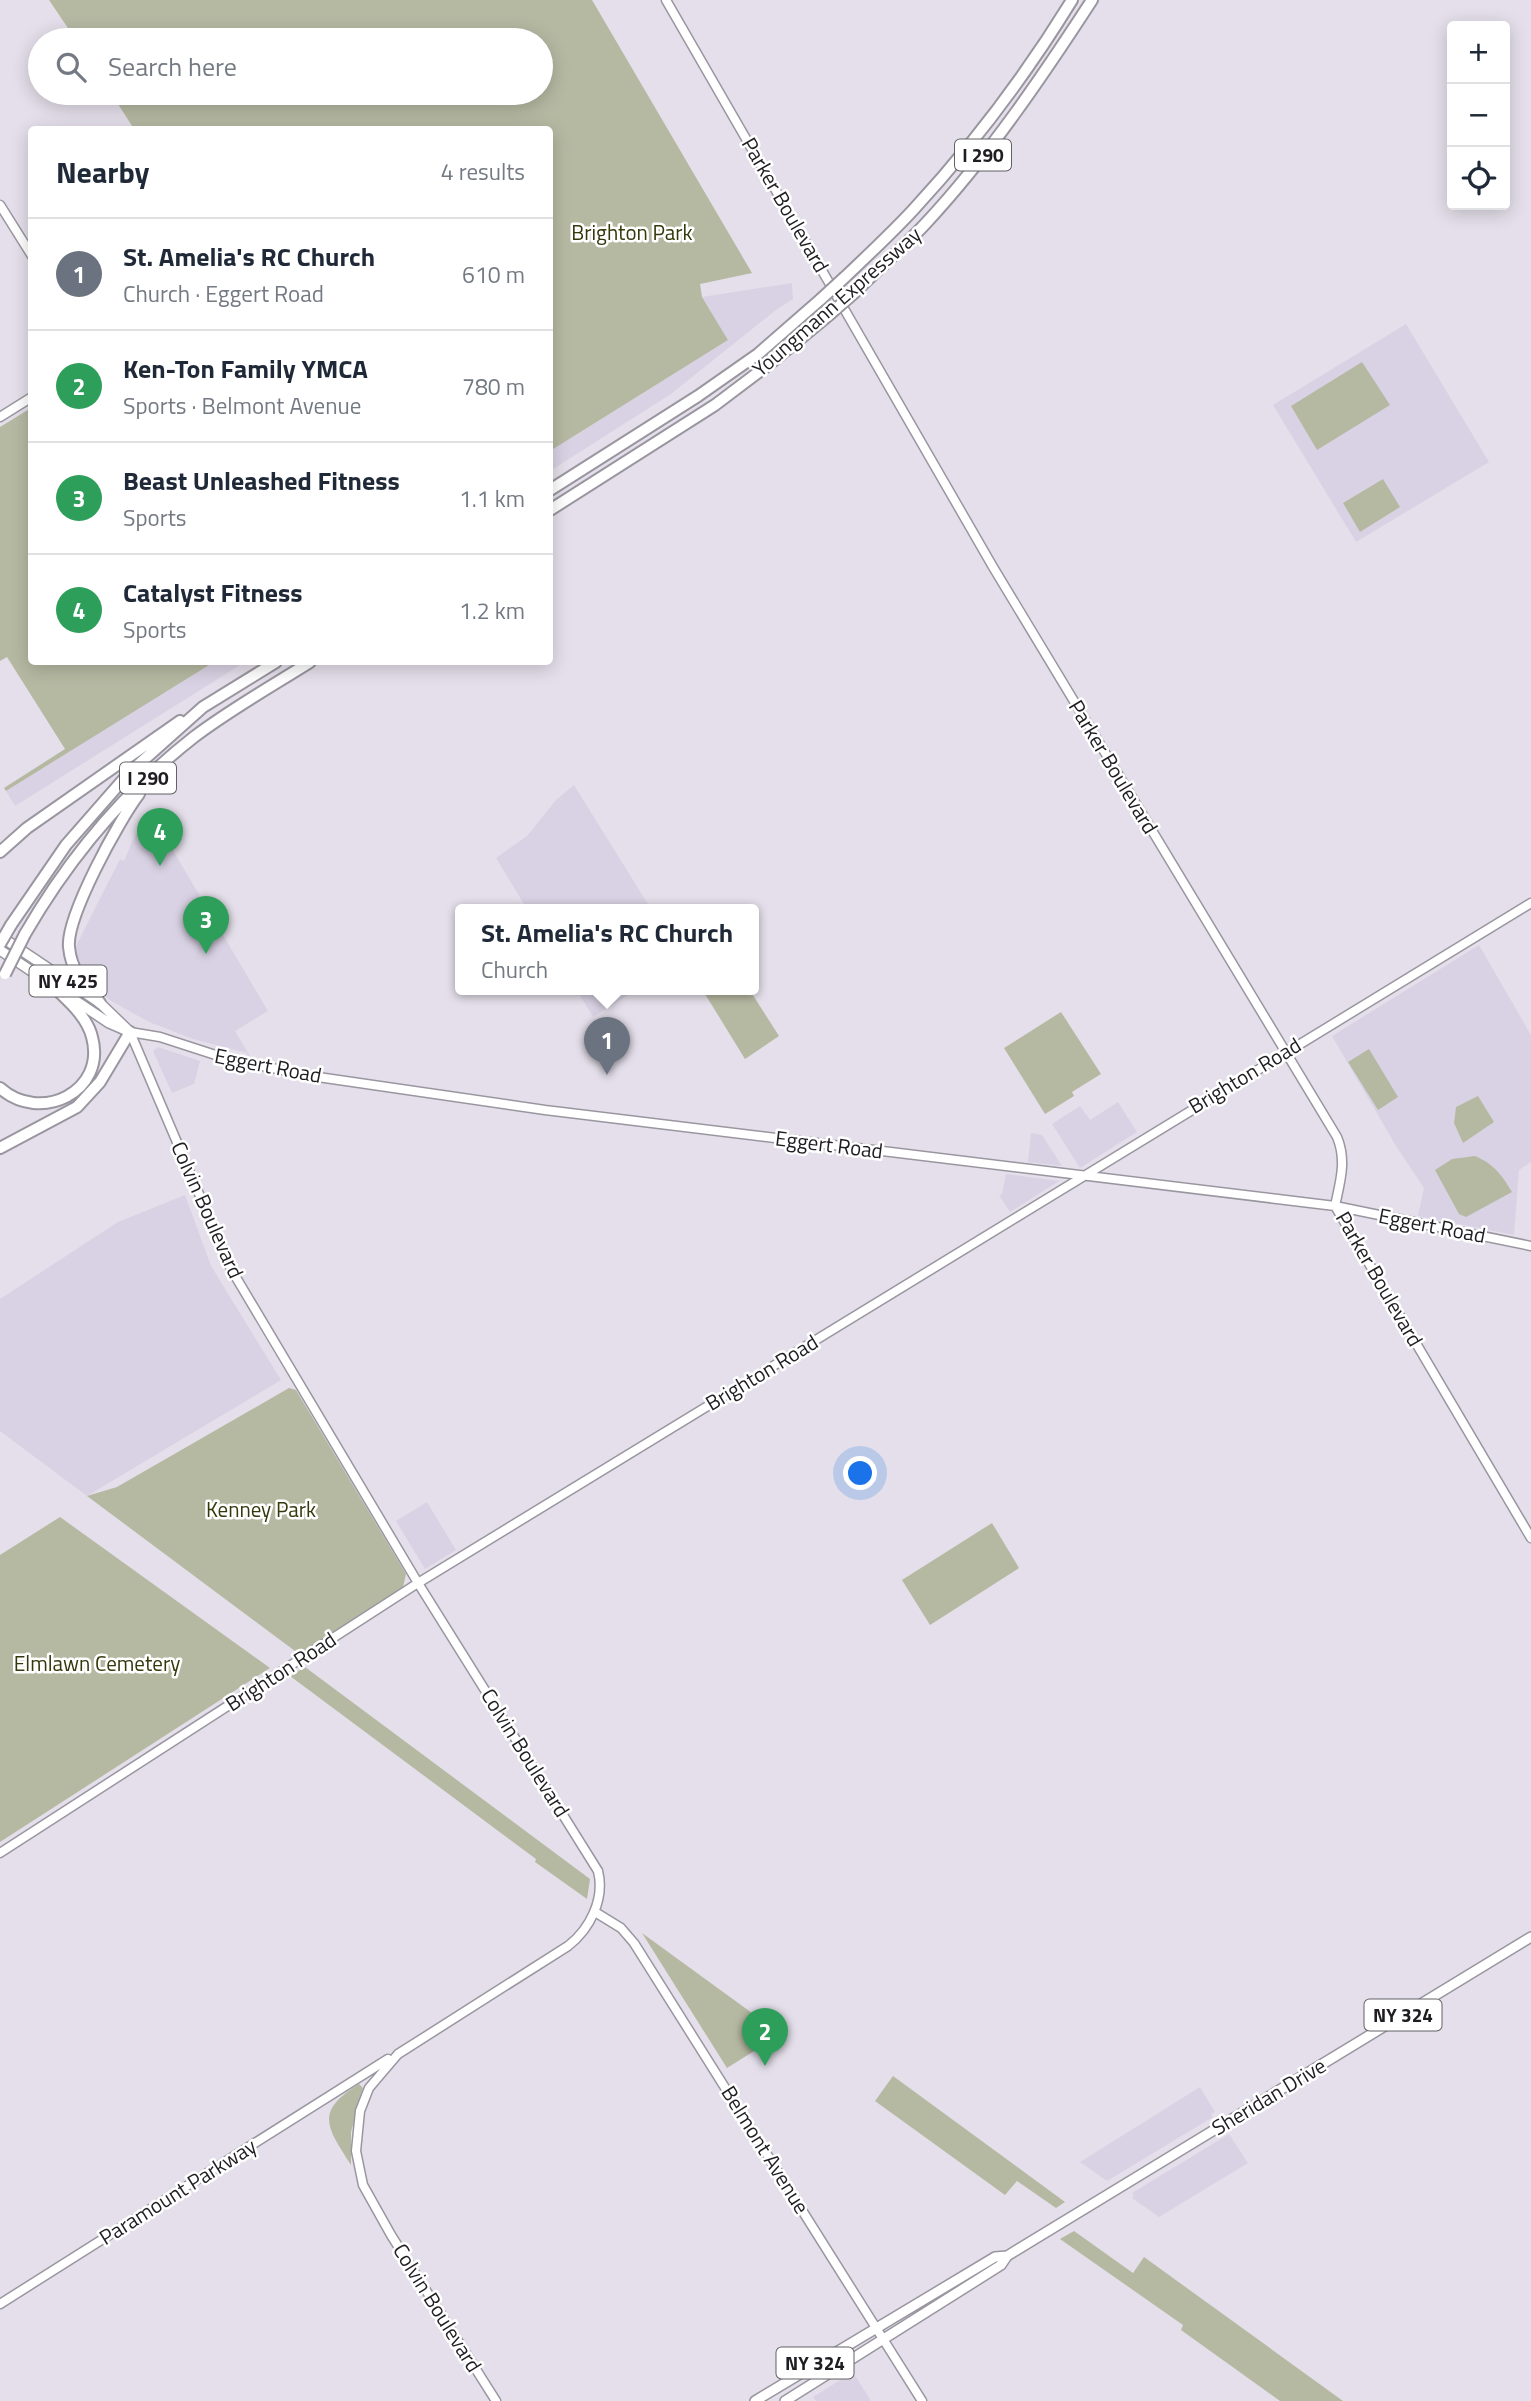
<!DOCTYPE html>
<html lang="en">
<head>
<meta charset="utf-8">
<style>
	:root { --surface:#fff; --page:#f6f6f7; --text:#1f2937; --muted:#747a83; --line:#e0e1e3; --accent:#b45309 }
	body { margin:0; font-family:"Titillium Web",sans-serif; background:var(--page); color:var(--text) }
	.controls { position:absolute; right:21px; top:21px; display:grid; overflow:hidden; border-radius:7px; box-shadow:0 4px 18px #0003 }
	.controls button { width:63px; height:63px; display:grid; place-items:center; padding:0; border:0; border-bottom:2px solid var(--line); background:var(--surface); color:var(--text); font:35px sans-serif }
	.you { position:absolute; left:861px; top:1474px; width:24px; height:24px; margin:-18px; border:5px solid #fff; border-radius:50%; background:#1a73e8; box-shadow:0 0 0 10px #1a73e833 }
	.badge { display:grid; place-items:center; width:46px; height:46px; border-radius:50%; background:var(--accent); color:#fff; font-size:23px; font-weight:700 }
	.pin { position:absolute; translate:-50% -58px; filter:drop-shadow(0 2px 4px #0008) }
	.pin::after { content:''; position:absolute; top:37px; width:24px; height:21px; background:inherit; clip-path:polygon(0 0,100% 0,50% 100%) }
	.popup { position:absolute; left:455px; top:904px; width:304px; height:91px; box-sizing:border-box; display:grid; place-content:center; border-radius:7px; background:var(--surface); filter:drop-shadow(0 2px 5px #0005); font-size:23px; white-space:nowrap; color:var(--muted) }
	.popup b { font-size:26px; color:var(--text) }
	.popup::after { content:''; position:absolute; left:50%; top:100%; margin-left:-14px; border:14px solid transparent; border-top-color:var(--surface) }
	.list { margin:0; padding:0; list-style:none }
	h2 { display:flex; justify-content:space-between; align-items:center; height:91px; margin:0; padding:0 28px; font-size:30px }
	h2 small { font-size:23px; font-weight:400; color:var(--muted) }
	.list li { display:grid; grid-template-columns:46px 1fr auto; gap:21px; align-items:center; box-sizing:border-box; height:112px; padding:0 28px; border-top:2px solid var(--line) }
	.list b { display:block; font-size:26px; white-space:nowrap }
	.list p { margin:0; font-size:23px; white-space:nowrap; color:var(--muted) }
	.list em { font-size:23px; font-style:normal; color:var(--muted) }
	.icon { flex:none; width:38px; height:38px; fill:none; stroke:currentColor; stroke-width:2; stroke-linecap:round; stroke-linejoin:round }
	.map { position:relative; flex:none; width:1531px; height:2401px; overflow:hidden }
	.search { position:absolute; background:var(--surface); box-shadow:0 4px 18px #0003; left:28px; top:28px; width:525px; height:77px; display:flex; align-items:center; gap:18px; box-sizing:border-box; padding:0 24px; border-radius:38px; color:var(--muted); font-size:26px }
	.panel { position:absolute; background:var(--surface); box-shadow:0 4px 18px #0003; left:28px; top:126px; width:525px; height:539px; border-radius:7px }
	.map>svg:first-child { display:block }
	.built { fill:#d9d2e4 }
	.green { fill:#b6b9a2 }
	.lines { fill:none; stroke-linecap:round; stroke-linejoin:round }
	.secondary-casing { stroke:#9a96a0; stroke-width:11 }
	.primary-casing { stroke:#9a96a0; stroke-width:12 }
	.highway-casing { stroke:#9a96a0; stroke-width:14 }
	.secondary { stroke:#fff; stroke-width:8 }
	.primary { stroke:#fff; stroke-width:9 }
	.highway { stroke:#fff; stroke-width:10 }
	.highway-bridge-casing { stroke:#9a96a0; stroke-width:14; stroke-linecap:butt }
	.highway-bridge { stroke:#fff; stroke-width:10 }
	.labels { text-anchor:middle; stroke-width:5; stroke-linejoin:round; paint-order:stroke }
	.shield { fill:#fff; stroke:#626164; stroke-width:2 }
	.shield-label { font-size:19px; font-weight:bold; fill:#1f1d21 }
	.street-label { font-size:21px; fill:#1f1d21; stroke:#fff }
	.park-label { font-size:21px; fill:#35380b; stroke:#fff }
</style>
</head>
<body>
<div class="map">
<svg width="1531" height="2401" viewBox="0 0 1531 2401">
	<rect width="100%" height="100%" fill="#e4dfea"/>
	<path class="built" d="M792,283l1,16 -17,11 -105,84 -121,77v-20l178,-111 -26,-43z
		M1406,324l83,138 -133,80 -83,-137z
		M214,662h31l-230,144 -9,-15z
		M574,785l77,124h-124l-31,-51 31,-22 29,-36z
		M152,815l116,196 -33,20 15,25 -3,-1v-2l-54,-14 -44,-17 -38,-21 -22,-19 -12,-19 -2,-15 45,-89 4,2 8,-19 14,-24z
		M1479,945l52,90v127l-12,8 -5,65 -96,-19 6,-28 -28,-42 -64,-110z
		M576,989h62l-45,28z
		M158,1047l42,14 -6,23 -22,9 -19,-42z
		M1118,1102l19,30 -57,36 -28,-44 28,-18 10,14z
		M1031,1133l11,2 20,31 -34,-4z
		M1006,1174l53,7 -49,31 -11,-17 3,-1z
		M185,1195l26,71 70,114 -194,116 -87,-65v-132l118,-77z
		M427,1502l29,48 -31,19 -29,-48z
		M1200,2087l15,25 -4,2 2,3 -106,64 -27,-19z
		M1229,2134l19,29 -89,54 -27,-19 2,-2 -2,-3z
		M853,2372l18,29h-55l-3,-4z"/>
	<path class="green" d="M49,0h543l160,273 -52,11 2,13 26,43 -178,111v-321l-416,-1 -23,-36h430v-53h-465z
		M1362,362l28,43 -73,45 -26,-44z
		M31,408l1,254h182l-208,129 -2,-3 61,-39 -58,-92 -7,4v-234z
		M1383,479l17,28 -40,25 -17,-29z
		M713,989h36l30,47 -34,23 -40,-65z
		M1061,1012l40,62 -29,18 2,4 -29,18 -41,-66z
		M1369,1049l29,48 -20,13 -30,-48z
		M1478,1096l16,26 -31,21 -9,-20 2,-16z
		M1475,1156c19,8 27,19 37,36l-46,25 -7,-3 -24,-44 17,-11z
		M289,1388l7,2 110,184 -3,13 -104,67 -212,-158 30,-9z
		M60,1517l210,151 -270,174v-287z
		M992,1523l27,45 -89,57 -28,-45z
		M305,1667l285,212 -3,20 -52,-37 1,-3 -246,-183z
		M642,1933l139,101 -54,34z
		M893,2076l172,126 -9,6 -39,-27 -12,14 -130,-94z
		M359,2084l4,4 -12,44v33c-24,-38 -37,-53 8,-81z
		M1074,2231l59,42 11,-16 199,144h-63l-99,-71 2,-5 -123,-86z"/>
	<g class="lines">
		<defs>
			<path id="secondary" d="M666,0l327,567 344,570c10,24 3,45 -2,69l196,332
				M0,205l32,51
				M0,417l32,-20
				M130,1032l101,237 187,314 180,288c7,28 -8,58 -30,75l-170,108 -29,34 -9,23 -4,40 7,34 28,50 105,166
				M130,1032l30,5 71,23 87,17 227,33 790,96 196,40
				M0,1853l418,-270 1113,-680
				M595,1912l26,16 13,15 288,458
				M0,2304l388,-245"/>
			<path id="primary" d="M0,936l100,67 30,29
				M0,950l109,73 16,7
				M755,2401l240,-144 12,-1 524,-319
				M785,2401l216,-136 6,-9"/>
			<path id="highway" d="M845,277c23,-22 47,-44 69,-68 59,-64 112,-134 158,-209
				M854,293c24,-24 50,-46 73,-71 62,-67 115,-145 165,-222
				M550,490l148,-94 60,-42 63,-55
				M550,510l165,-105 53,-40 62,-51
				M0,852l27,-24 153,-107
				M11,925l55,-80 63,-72 74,-66 73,-45
				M25,934c44,-76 100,-143 169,-197 37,-28 78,-51 116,-75
				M100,1003c-15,-17 -29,-32 -31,-56 -3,-30 50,-127 70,-153
				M0,1088c40,36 107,4 92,-51 -5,-21 -25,-37 -39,-51
				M0,1148l77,-41 23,-25 30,-50"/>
		</defs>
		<use href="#secondary" class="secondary-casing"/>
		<use href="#primary" class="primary-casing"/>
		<use href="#highway" class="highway-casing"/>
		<use href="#secondary" class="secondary"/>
		<use href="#primary" class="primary"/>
		<use href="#highway" class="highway"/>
		<defs>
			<path id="highway-bridge" d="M821,299l24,-22
				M830,314l24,-21
				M0,944l11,-19
				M5,974l20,-40"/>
		</defs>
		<use href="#highway-bridge" class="highway-bridge-casing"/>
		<use href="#highway-bridge" class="highway-bridge"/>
	</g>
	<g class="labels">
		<g class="shield">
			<rect x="955" y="139.5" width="56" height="31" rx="5"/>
			<rect x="120" y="762.5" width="56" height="31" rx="5"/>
			<rect x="29.5" y="965.5" width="77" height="31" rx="5"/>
			<rect x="1364.5" y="1999.5" width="77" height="31" rx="5"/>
			<rect x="776.5" y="2347.5" width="77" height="31" rx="5"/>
		</g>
		<g class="shield-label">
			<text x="983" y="162">I 290</text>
			<text x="148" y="785">I 290</text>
			<text x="68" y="988">NY 425</text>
			<text x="1403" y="2022">NY 324</text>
			<text x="815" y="2370">NY 324</text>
		</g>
		<g class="street-label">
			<text transform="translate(785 205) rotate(60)" y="7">Parker Boulevard</text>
			<text transform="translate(837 302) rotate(-41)" y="7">Youngmann Expressway</text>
			<text transform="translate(1113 767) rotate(59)" y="7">Parker Boulevard</text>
			<text transform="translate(268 1066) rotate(11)" y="7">Eggert Road</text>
			<text transform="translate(1245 1076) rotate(-31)" y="7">Brighton Road</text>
			<text transform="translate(829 1145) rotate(7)" y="7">Eggert Road</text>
			<text transform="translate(207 1210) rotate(66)" y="7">Colvin Boulevard</text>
			<text transform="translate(1432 1226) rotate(11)" y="7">Eggert Road</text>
			<text transform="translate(1379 1279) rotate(60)" y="7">Parker Boulevard</text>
			<text transform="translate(762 1373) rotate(-31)" y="7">Brighton Road</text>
			<text transform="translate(281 1672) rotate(-33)" y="7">Brighton Road</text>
			<text transform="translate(525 1753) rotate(58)" y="7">Colvin Boulevard</text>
			<text transform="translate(1269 2097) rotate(-31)" y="7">Sheridan Drive</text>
			<text transform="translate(765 2150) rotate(58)" y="7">Belmont Avenue</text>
			<text transform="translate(178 2192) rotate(-32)" y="7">Paramount Parkway</text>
			<text transform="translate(437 2308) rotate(58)" y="7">Colvin Boulevard</text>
		</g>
		<g class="park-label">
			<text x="632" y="240">Brighton Park</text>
			<text x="261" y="1517">Kenney Park</text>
			<text x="97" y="1671">Elmlawn Cemetery</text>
		</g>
	</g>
</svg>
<div class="controls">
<button>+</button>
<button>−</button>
<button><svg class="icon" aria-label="locate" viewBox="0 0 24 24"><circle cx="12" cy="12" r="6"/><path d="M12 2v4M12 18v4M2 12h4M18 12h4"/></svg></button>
</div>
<div class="you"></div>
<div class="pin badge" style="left:607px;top:1075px;background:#6b7280">1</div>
<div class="popup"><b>St. Amelia's RC Church</b>Church</div>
<div class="pin badge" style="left:765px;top:2066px;background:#2e9e5b">2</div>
<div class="pin badge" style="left:206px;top:954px;background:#2e9e5b">3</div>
<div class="pin badge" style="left:160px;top:866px;background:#2e9e5b">4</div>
<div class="search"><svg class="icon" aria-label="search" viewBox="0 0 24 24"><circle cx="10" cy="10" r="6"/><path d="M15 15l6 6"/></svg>Search here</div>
<section class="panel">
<h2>Nearby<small>4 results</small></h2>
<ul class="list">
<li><span class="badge" style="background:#6b7280">1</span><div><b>St. Amelia's RC Church</b><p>Church · Eggert Road</p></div><em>610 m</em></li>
<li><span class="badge" style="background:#2e9e5b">2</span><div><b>Ken-Ton Family YMCA</b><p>Sports · Belmont Avenue</p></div><em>780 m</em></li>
<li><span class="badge" style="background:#2e9e5b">3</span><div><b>Beast Unleashed Fitness</b><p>Sports</p></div><em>1.1 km</em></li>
<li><span class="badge" style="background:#2e9e5b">4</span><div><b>Catalyst Fitness</b><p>Sports</p></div><em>1.2 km</em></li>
</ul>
</section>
</div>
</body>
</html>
